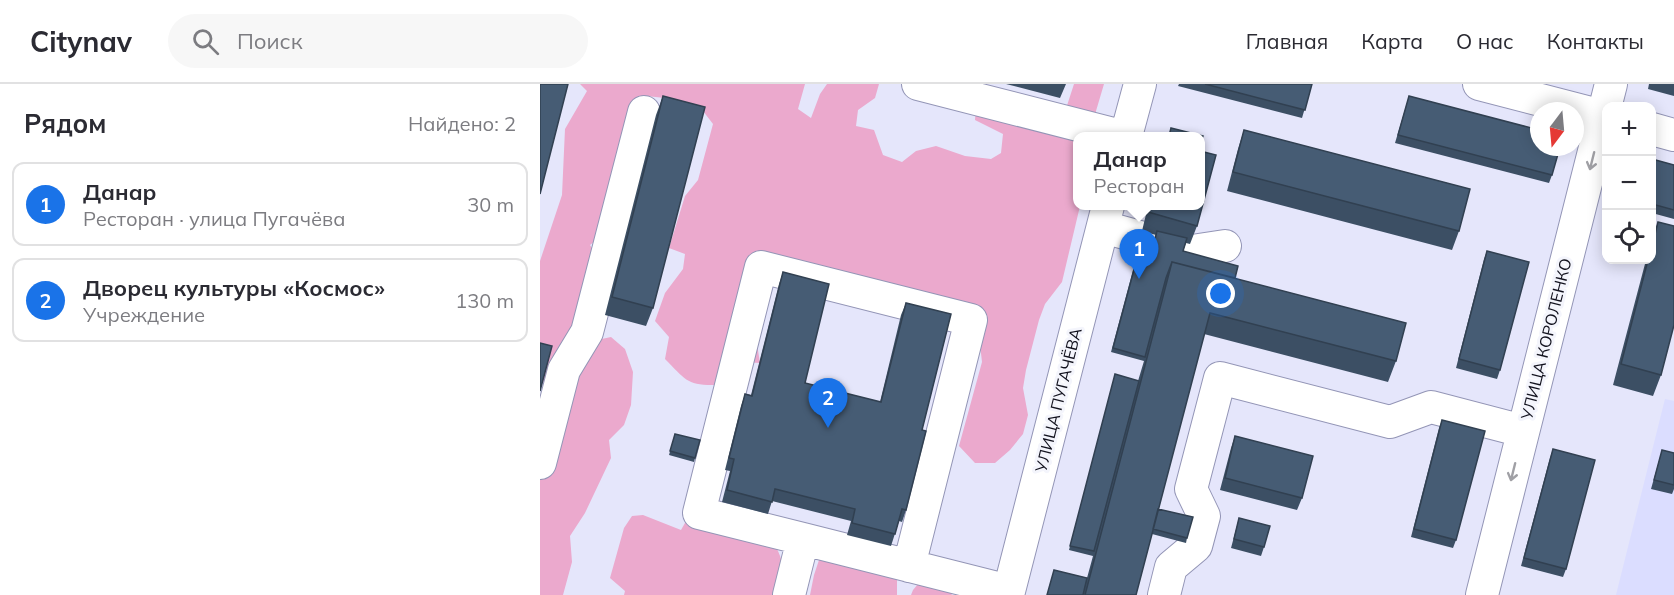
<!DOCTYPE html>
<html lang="ru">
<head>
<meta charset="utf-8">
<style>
	:root { --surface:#fff; --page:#f7f7f7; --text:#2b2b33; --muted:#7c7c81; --line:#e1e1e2; --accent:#1a73e8 }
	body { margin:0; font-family:Mulish,sans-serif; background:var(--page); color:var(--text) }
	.controls { position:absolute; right:18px; top:18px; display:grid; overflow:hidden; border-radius:12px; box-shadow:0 3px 15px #0003 }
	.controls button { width:54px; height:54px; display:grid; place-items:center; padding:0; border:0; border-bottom:2px solid var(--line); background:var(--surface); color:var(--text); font:30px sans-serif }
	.compass { position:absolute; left:990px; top:18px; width:54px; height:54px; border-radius:50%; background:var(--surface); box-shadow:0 3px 15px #0003; rotate:196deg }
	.you { position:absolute; left:681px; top:210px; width:21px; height:21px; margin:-15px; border:4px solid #fff; border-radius:50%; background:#1a73e8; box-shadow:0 0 0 9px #1a73e833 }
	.badge { display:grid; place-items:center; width:39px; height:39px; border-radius:50%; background:var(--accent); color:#fff; font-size:20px; font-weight:700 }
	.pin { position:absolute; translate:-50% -50px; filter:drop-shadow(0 2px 3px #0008) }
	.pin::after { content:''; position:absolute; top:32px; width:21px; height:18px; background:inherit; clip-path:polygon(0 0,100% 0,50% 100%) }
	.popup { position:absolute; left:533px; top:48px; width:132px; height:78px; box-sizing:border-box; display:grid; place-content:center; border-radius:12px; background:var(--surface); filter:drop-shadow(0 2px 4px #0005); font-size:20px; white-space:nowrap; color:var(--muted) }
	.popup b { font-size:22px; color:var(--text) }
	.popup::after { content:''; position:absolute; left:50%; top:100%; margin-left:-12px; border:12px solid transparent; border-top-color:var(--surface) }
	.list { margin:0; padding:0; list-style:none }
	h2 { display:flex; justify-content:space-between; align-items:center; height:78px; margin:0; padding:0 24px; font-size:26px }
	h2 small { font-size:20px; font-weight:400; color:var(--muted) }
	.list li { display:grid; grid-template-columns:39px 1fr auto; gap:18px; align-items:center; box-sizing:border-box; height:84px; margin:0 12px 12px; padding:0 12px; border:2px solid var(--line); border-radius:12px }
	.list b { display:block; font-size:22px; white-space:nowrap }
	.list p { margin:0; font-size:20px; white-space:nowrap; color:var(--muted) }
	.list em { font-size:20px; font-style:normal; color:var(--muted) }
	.icon { flex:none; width:33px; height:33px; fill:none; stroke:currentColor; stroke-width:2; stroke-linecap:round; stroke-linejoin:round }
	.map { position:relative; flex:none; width:1134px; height:511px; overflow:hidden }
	header { display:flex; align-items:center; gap:36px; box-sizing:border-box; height:84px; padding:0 30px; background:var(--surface); border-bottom:2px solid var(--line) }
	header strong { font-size:28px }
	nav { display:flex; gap:33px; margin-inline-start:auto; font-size:21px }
	.search { width:420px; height:54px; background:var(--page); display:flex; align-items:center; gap:15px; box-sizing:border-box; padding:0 21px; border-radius:33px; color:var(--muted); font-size:22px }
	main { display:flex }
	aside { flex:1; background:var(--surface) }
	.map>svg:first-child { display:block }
	.built { fill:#dbddff }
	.green { fill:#eba9cd }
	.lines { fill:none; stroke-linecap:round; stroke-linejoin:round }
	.minor-casing { stroke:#9395b6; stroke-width:34 }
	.minor { stroke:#fff; stroke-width:32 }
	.wall { fill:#3c4f64 }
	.building { fill:#465c74; stroke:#314051; stroke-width:1.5 }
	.oneway { stroke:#a0a0a5 }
	.labels { text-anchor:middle; stroke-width:6; stroke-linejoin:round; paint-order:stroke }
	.street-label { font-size:16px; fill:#11111d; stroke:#f4f5fc }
</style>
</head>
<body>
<header>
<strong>Citynav</strong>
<div class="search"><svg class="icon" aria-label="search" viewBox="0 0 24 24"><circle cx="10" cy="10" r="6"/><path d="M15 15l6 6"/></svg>Поиск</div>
<nav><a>Главная</a><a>Карта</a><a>О нас</a><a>Контакты</a></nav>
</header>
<main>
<aside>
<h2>Рядом<small>Найдено: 2</small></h2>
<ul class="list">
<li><span class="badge">1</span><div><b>Данар</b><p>Ресторан · улица Пугачёва</p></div><em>30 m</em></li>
<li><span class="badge">2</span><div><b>Дворец культуры «Космос»</b><p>Учреждение</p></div><em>130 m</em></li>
</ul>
</aside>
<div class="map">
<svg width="1134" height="511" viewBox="0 0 1134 511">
	<rect width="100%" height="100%" fill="#e5e6fb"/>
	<path class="built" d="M1125,315l9,2v194h-58z"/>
	<path class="green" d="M40,0h225l-7,25 13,9 9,-24 7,-10h52l-4,14 -17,12 -2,16 18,4 9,25 19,7 14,-11 20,-5 29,10 26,3 10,-6 2,-19 -28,-14 1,-13 84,20 14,-43h30l-8,27v25h-18v70h2l-18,76 -17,22 -6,16 -13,50 -3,18 5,27 -5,19 -13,16 -15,13h-20l-16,-17 23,-84 -3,-26 -210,-72 -12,80 3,19 -17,-1 -25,23c-31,1 -32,-5 -53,-26l4,-22 -14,-16 10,-28 18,-24 2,-15 -16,-6 16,-52 13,-16 15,-56 -10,-13 -38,-13 -19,-2 -9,9 -28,125 -19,15 5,8 -12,90 28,-6 14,12 8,23 -2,33 -7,20 -15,15 2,18 -26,55 -15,23 2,26 -9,33h-23v-128l5,-76 -3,-18 3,-22 -5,-8v-82l22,-66 3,-66 22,-38z
		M103,431l38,15 8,-14 84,26c12,19 11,31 10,53h-159l1,-4 -15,-13 14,-50 8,-12z
		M280,473l49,6 28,17v15h-87l4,-20z
		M383,494l21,5 8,12h-41l2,-5z"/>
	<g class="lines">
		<defs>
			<path id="minor" d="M378,0l203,52
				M939,0l127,33
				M1112,45l22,6
				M586,52l14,-52
				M563,143l51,14
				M644,165l8,2 33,-5
				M0,379l24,-93 23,-38 57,-220
				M263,455l-104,-26 62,-246 210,53 -62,246
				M249,511l14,-56 206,52
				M468,511l100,-389
				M624,511l7,-28 25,-21 8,-30 -13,-27 29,-111 170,44 41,-15 92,24
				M942,511l129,-511"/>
		</defs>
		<use href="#minor" class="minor-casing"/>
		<use href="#minor" class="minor"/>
	</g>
	<path class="wall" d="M466,0h60l-6,14z
		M639,0h133l-10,34 -124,-32z
		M1109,0h25v12l-26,-7z
		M123,12l-10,212 -7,18 -41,-11 51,-200z
		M869,12l143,79 -3,8 -154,-40z
		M704,46l215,101 -7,19 -225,-59 11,-42z
		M1112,75l22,6v54l-22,-6z
		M608,122h52l-3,20 -7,18 -4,-1 -3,8 213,110 -8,21 -184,-48 -46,175 29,29 -1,5 -34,-9 -16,61h-89l7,-25 33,8 6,-22 -24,-6 45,-172 24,3 6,-20 -33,-9 29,-108 13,-1 3,-8 -14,-4z
		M1118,138l3,153 -8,21 -40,-11 33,-125h6v-21z
		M947,167l13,119 -3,9 -41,-11 28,-109z
		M243,188l22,111 75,19 21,-87 5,-12 16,127 -16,80 -4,12 -3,-1 -8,25 -44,-11 4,-14 -79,-20 -4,13 -46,-12 8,-31 -5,-1 16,-64 4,-12 6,1 28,-111z
		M902,336l14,120 -3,8 -42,-11 28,-109z
		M135,350l20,24 -1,4 -25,-7z
		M695,352l67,62 -5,12 -77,-20 11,-42z
		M1013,365l13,120 -3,8 -42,-11 29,-108z
		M1122,366l12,3v36l-2,5 -21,-5z
		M699,434l25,29 -3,9 -30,-8z"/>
	<path class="building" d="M0,0h28l-28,110z
		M665,0h107l-7,26z
		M123,12l42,11 -52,201 -41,-11z
		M869,12l130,34v17h21l-8,28 -154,-40z
		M631,44l32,8 -3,8v-8h-31z
		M704,46l226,59 -11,42 -226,-59z
		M660,67l16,4 -19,71 -49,-14 2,-6h50z
		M1112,75l22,6v45l-22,-6z
		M1118,138l16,4v99l-13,50 -40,-11 27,-104h4v-14z
		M617,147l30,7 -4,13 55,15 -3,12 -63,-16 -6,16 -21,79 -32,-9 29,-108 12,3z
		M947,167l42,11 -29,108 -41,-11z
		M632,178l234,61 -10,38 -186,-48 -74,282h-51z
		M243,188l46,12 -24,99 76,19 25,-99 45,11 -29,116 4,1 -20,79 -4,-1 -7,25 -43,-11 3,-14 -80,-20 -3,13 -45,-12 7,-31 -5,-1 16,-64 7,2z
		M0,259l12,3 -12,45z
		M575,290l24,7 -45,170 -24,-5z
		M902,336l43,11 -29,109 -42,-11z
		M135,350l25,6 -5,18 -25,-7z
		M695,352l78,20 -11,42 -77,-20z
		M1013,365l42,11 -29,109 -42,-11z
		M1122,366l12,3v32l-20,-5z
		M618,425l35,8 -6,21 -34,-9z
		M699,434l31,8 -6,21 -30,-8z
		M514,486l33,8 -4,17h-36z"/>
	<defs><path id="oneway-shaft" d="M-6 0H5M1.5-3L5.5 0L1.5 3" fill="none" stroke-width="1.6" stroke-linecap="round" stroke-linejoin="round" transform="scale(1.5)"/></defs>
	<g class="oneway">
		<use href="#oneway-shaft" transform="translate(1052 77) rotate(104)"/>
		<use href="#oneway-shaft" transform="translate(973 388) rotate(104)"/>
	</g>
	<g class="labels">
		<g class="street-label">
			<text transform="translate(1006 255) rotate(-76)" y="6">УЛИЦА КОРОЛЕНКО</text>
			<text transform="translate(518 316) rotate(-76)" y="6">УЛИЦА ПУГАЧЁВА</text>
		</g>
	</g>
</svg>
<div class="controls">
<button>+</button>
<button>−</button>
<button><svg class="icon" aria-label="locate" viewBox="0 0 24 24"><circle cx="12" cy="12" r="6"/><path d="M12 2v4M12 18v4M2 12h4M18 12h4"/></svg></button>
</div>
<svg class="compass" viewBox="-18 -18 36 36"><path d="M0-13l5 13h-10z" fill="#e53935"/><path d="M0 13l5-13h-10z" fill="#7c7c81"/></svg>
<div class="you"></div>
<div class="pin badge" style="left:599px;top:195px">1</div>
<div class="popup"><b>Данар</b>Ресторан</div>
<div class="pin badge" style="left:288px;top:344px">2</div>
</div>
</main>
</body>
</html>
